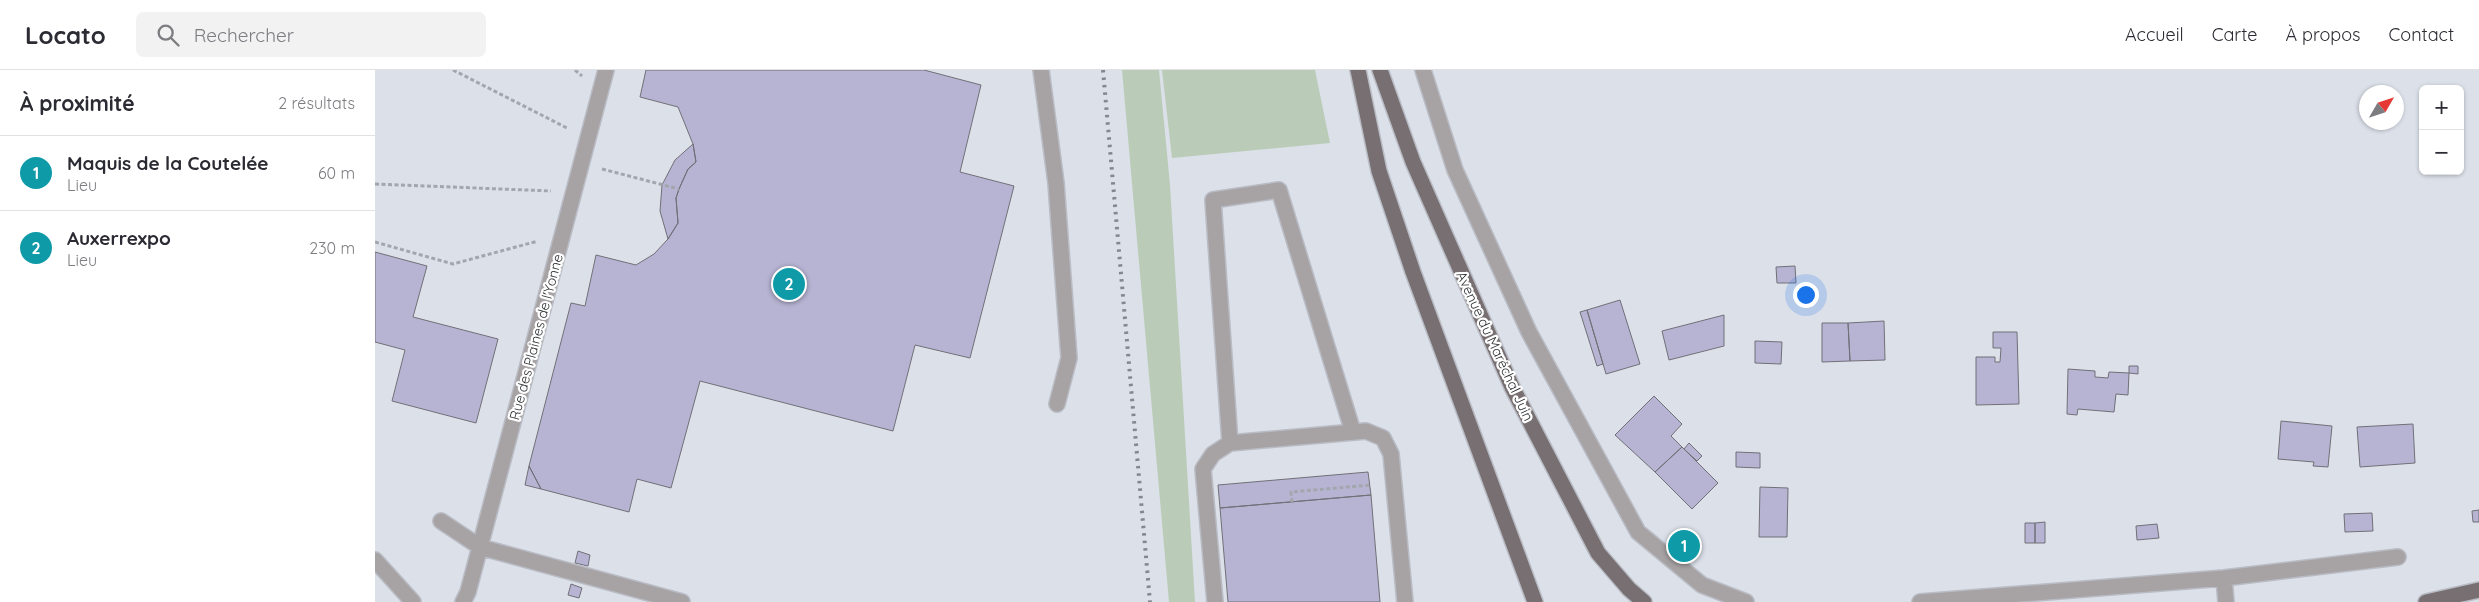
<!DOCTYPE html>
<html lang="fr">
<head>
<meta charset="utf-8">
<style>
	:root { --surface:#fff; --page:#f2f2f3; --text:#2b2b33; --muted:#7c7c81; --line:#e1e1e2; --accent:#2563eb }
	body { margin:0; font-family:Quicksand,sans-serif; background:var(--page); color:var(--text) }
	.controls { position:absolute; right:15px; top:15px; display:grid; overflow:hidden; border-radius:8px; box-shadow:0 1px 4px #0004 }
	.controls button { width:45px; height:45px; display:grid; place-items:center; padding:0; border:0; border-bottom:1px solid var(--line); background:var(--surface); color:var(--text); font:25px sans-serif }
	.compass { position:absolute; left:1984px; top:15px; width:45px; height:45px; border-radius:50%; background:var(--surface); box-shadow:0 1px 4px #0004; rotate:51deg }
	.you { position:absolute; left:1430px; top:224px; width:18px; height:18px; margin:-12px; border:4px solid #fff; border-radius:50%; background:#1a73e8; box-shadow:0 0 0 8px #1a73e833 }
	.badge { display:grid; place-items:center; width:32px; height:32px; border-radius:50%; background:var(--accent); color:#fff; font-size:16px; font-weight:700 }
	.pin { position:absolute; translate:-50% -50%; border:2px solid #fff; box-shadow:0 1px 5px #0006 }
	.list { margin:0; padding:0; list-style:none }
	h2 { display:flex; justify-content:space-between; align-items:center; height:65px; margin:0; padding:0 20px; font-size:21px }
	h2 small { font-size:16px; font-weight:400; color:var(--muted) }
	.list li { display:grid; grid-template-columns:32px 1fr auto; gap:15px; align-items:center; box-sizing:border-box; height:75px; padding:0 20px; border-top:1px solid var(--line) }
	.list b { display:block; font-size:19px; white-space:nowrap }
	.list p { margin:0; font-size:16px; white-space:nowrap; color:var(--muted) }
	.list em { font-size:16px; font-style:normal; color:var(--muted) }
	.icon { flex:none; width:28px; height:28px; fill:none; stroke:currentColor; stroke-width:2; stroke-linecap:round; stroke-linejoin:round }
	.map { position:relative; flex:none; width:2104px; height:532px; overflow:hidden }
	header { display:flex; align-items:center; gap:30px; box-sizing:border-box; height:70px; padding:0 25px; background:var(--surface); border-bottom:1px solid var(--line) }
	header strong { font-size:24px }
	nav { display:flex; gap:28px; margin-inline-start:auto; font-size:18px }
	.search { width:350px; height:45px; background:var(--page); display:flex; align-items:center; gap:12px; box-sizing:border-box; padding:0 18px; border-radius:8px; color:var(--muted); font-size:19px }
	main { display:flex }
	aside { flex:1; background:var(--surface) }
	.map>svg:first-child { display:block }
	.green { fill:#baccb8 }
	.building { fill:#b7b4d3; stroke:#717078 }
	.lines { fill:none; stroke-linecap:round; stroke-linejoin:round }
	.minor-casing { stroke:#b9bcc4; stroke-width:18 }
	.major-casing { stroke:#b9bcc4; stroke-width:18 }
	.path { stroke:#a2a6ad; stroke-width:3; stroke-dasharray:4 2.5; stroke-linecap:butt }
	.minor { stroke:#a7a2a4; stroke-width:15 }
	.major { stroke:#776f71; stroke-width:15 }
	.rail { stroke:#84878d; stroke-width:4; stroke-dasharray:2.5 5; stroke-linecap:butt }
	.labels { text-anchor:middle; stroke-width:4.5; stroke-linejoin:round; paint-order:stroke }
	.street-label { font-size:14px; fill:#2c2e31; stroke:#fff }
</style>
</head>
<body>
<header>
<strong>Locato</strong>
<div class="search"><svg class="icon" aria-label="search" viewBox="0 0 24 24"><circle cx="10" cy="10" r="6"/><path d="M15 15l6 6"/></svg>Rechercher</div>
<nav><a>Accueil</a><a>Carte</a><a>À propos</a><a>Contact</a></nav>
</header>
<main>
<aside>
<h2>À proximité<small>2 résultats</small></h2>
<ul class="list">
<li><span class="badge" style="background:#0f9aa8">1</span><div><b>Maquis de la Coutelée</b><p>Lieu</p></div><em>60 m</em></li>
<li><span class="badge" style="background:#0f9aa8">2</span><div><b>Auxerrexpo</b><p>Lieu</p></div><em>230 m</em></li>
</ul>
</aside>
<div class="map">
<svg width="2104" height="532" viewBox="0 0 2104 532">
	<rect width="100%" height="100%" fill="#dce0e9"/>
	<path class="green" d="M747,0h37l11,115 25,417h-26z
		M787,0h153l15,73 -158,15z"/>
	<path class="building" d="M271,0h278l57,15 -21,87 54,14 -44,172 -55,-13 -22,86 -193,-50 -29,107 -34,-9 -8,33 -88,-23 -12,-23 42,-163 14,3 11,-51 40,10 18,-11 14,-15 10,-16 -2,-25 3,-9 9,-20 8,-7 -3,-18 -15,-37 -38,-10z
		M318,74l3,18 -8,7 -9,20 -3,9 2,25 -10,16 -8,-28 2,-26 13,-25z
		M0,182l52,14 -14,51 85,22 -22,84 -84,-22 13,-51 -30,-8z
		M1420,196l1,17h-19l-1,-16z
		M1245,230l20,64 -34,10 -19,-64z
		M1212,240l16,54 -6,2 -17,-54z
		M1349,245v31l-55,14 -7,-29z
		M1509,251l1,39 -35,1 -2,-38z
		M1447,253h26l2,38 -28,1z
		M1618,262h24l2,72 -43,1v-48h19v5h5l1,-14h-8z
		M1380,271l27,1 -1,22 -26,-1z
		M1754,296h9v8l-9,-1z
		M1693,299l27,2v6l13,1 1,-6 20,1 -1,22 -12,-1 -2,18 -36,-3 -1,6 -10,-1z
		M1279,326l28,28 -11,12 11,11 -27,25 -40,-37z
		M1906,351l51,5 -4,41 -15,-1 1,-4 -36,-3z
		M2038,354l2,39 -55,4 -3,-40z
		M1314,373l13,13 -5,5 -13,-12z
		M1307,377l36,36 -26,26 -37,-37z
		M1361,382l24,1v15l-24,-1z
		M154,396l12,23 -16,-4z
		M993,402l3,23 -151,13 -2,-23z
		M1385,417l28,1 -1,49h-28z
		M996,425l9,107h-152l-8,-94z
		M2104,440v12h-6l-1,-11z
		M1997,443l1,18 -28,1 -1,-18z
		M1670,452v21h-10v-20z
		M1650,453h10v20h-10z
		M1782,454l2,14 -22,2 -1,-14z
		M203,481l12,4 -2,11 -13,-3z
		M196,514l11,4 -3,10 -11,-3z"/>
	<g class="lines">
		<defs>
			<path id="minor" d="M666,0l15,113 13,175 -12,46
				M1048,0l32,100 74,162 109,200 64,53 44,17
				M855,373l-17,-243 66,-10 74,242
				M66,451l39,26 202,55
				M0,490l38,42
				M1849,508l2,24
				M88,532l5,-10 138,-522
				M840,532l-12,-133 10,-15 17,-11 136,-12 17,7 8,16 14,148
				M1545,532l304,-24 174,-21"/>
			<path id="major" d="M983,0l21,101 34,101 122,330
				M1005,0l33,92 99,225 86,166 31,36 15,13
				M2051,532l53,-12"/>
		</defs>
		<use href="#minor" class="minor-casing"/>
		<use href="#major" class="major-casing"/>
		<path class="path" d="M78,0l114,58
			M200,0l7,6
			M227,99l77,20
			M0,114l176,7
			M0,172l78,22 85,-23
			M917,432l-1,-10 80,-7"/>
		<use href="#minor" class="minor"/>
		<use href="#major" class="major"/>
		<path class="rail" d="M728,0l47,532"/>
	</g>
	<g class="labels">
		<g class="street-label">
			<text transform="translate(161 267) rotate(-75)" y="5">Rue des Plaines de l'Yonne</text>
			<text transform="translate(1120 276) rotate(65)" y="5">Avenue du Maréchal Juin</text>
		</g>
	</g>
</svg>
<div class="controls">
<button>+</button>
<button>−</button>
</div>
<svg class="compass" viewBox="-18 -18 36 36"><path d="M0-13l5 13h-10z" fill="#e53935"/><path d="M0 13l5-13h-10z" fill="#7c7c81"/></svg>
<div class="you"></div>
<div class="pin badge" style="left:1309px;top:476px;background:#0f9aa8">1</div>
<div class="pin badge" style="left:414px;top:214px;background:#0f9aa8">2</div>
</div>
</main>
</body>
</html>
